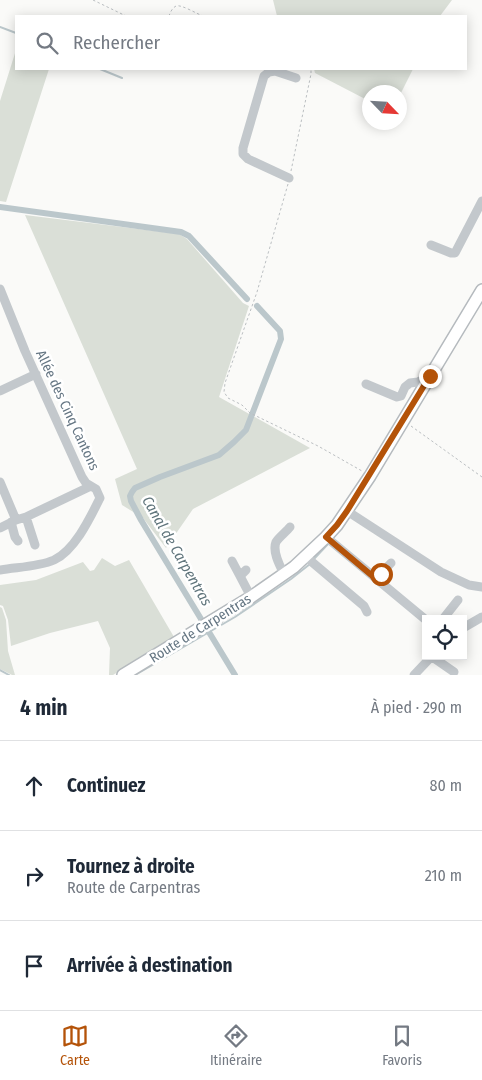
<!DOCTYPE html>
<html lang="fr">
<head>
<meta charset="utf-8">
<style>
	:root { --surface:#fff; --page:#f6f6f7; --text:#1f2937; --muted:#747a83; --line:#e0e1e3; --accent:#b45309 }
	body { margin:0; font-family:"Fira Sans Condensed",sans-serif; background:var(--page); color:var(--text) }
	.controls { position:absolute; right:15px; bottom:15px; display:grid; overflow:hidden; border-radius:0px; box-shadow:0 2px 12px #0003 }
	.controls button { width:45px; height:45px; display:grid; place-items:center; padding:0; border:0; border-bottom:1px solid var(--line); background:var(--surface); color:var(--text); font:25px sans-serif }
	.compass { position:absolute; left:362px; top:85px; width:45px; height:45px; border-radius:50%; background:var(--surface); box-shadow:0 2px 12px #0003; rotate:115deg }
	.stop { position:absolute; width:15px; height:15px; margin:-11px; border:4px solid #b45309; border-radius:50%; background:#fff }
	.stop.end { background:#b45309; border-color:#fff; box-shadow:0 1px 5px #0008 }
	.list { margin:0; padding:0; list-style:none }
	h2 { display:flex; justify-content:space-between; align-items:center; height:65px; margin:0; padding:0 20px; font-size:21px }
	h2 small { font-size:16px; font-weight:400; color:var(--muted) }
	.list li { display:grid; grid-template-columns:32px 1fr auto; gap:15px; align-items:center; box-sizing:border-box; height:90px; padding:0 20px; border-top:1px solid var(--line) }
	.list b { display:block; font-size:19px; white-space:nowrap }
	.list p { margin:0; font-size:16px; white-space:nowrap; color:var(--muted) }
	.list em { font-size:16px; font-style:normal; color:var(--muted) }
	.icon { flex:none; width:28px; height:28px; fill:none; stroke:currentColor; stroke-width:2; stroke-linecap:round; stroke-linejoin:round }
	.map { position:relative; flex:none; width:482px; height:675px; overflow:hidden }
	.search { position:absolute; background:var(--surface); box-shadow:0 2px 12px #0003; left:15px; right:15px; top:15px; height:55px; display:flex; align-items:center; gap:12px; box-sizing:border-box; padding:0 18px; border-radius:0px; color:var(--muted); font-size:19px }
	.sheet { height:335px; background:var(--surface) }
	nav { display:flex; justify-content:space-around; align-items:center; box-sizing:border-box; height:70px; border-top:1px solid var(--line); background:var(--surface); font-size:14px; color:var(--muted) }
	nav a { display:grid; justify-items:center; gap:2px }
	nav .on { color:var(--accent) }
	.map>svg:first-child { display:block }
	.green { fill:#dadfd7 }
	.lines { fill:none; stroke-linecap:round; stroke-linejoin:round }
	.stream { stroke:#bbc7cb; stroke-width:2 }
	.canal { stroke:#bbc7cb; stroke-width:6 }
	.major-casing { stroke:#b5babe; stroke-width:14 }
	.path { stroke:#bbbfc2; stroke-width:1; stroke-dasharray:2.5 2.5; stroke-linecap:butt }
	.minor { stroke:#c3c8cc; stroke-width:9 }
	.major { stroke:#fff; stroke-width:11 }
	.route { stroke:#b45309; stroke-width:6 }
	.labels { text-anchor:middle; stroke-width:5; stroke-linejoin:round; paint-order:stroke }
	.street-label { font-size:14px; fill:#657683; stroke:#fff }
	.water-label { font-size:15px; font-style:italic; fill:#60757c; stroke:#fff }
</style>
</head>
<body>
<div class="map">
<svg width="482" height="675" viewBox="0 0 482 675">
	<rect width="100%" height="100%" fill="#fafaf8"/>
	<path class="green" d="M273,0h179l-12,16h-163z
		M16,50v19h33l-43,133 -6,-1v-100z
		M314,69h99l-13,26v-3h-30l-1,9 -54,-28z
		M25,215l154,19 8,5 56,64 6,3 -30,91 91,51 -117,61 -27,39 -23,-30 -21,-13 -7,-26 22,-10z
		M102,558l13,8 14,-6 45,77 -61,38h-4l1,-27 -12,-27 -48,12 -39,13 -3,-26 -5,-14 -3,-1v-20l36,-5 47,-18 7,9 4,-1z
		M0,607l2,1 4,12 2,31 7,24h-3l-12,-6z"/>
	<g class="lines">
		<path class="stream" d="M0,27l16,6
			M100,69l22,9
			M313,560l15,-16
			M0,670l9,5
			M135,675l100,-58 56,-38 19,-15"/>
		<path class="canal" d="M0,207l181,25 8,4 58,63
			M235,675l-94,-155 -10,-19 -1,-5 2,-4 3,-4 25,-11 59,-22 15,-13 12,-12 35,-91 -1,-8 -23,-25"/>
		<defs>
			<path id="major" d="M123,675l128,-78 43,-30 32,-30 11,-12 33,-49 112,-186"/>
		</defs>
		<use href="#major" class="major-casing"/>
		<path class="path" d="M93,0l33,16
			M169,16c1,-3 3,-8 7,-10 5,-2 21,8 27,10
			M291,171l20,-97v-5
			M288,184l-31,108 -32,91 -1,9 4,6 14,7 8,8 68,33 44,25
			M411,426l71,51"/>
		<path class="minor" d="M289,178l-41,-19 -5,-5v-6l21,-72 5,-4 6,-1 21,7
			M431,245l20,8h4l27,-52
			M0,289l25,62 57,126 4,6 10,6 4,9c-10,20 -25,52 -46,62 -16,7 -37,7 -54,10
			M366,384l31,13 4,-1 4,-9 5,-4 8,-1 12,-6
			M0,391l36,-17
			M0,482l16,38 10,-3
			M347,511l94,61 28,13 13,2
			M11,522l4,15 3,4
			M0,528l16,-8
			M326,537l100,83
			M35,545l-9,-28 65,-31
			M306,557l58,49 3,6
			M232,561l8,15
			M246,570l-6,6 11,21
			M284,574c-4,-8 -12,-22 -8,-32 3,-5 10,-10 14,-15
			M376,579l15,-16
			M443,619l15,-19
			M463,628l19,-11
			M431,656l23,16
			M414,675l18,-19"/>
		<use href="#major" class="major"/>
	</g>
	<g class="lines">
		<path class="route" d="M381,574l-5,5 -50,-42 11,-12 10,-14 83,-135"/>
	</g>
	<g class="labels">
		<g class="street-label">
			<text transform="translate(68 410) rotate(65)" y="5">Allée des Cinq Cantons</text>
			<text transform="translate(200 628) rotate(-32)" y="5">Route de Carpentras</text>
		</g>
		<g class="water-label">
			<text transform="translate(177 551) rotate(60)" y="5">Canal de Carpentras</text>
		</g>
	</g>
</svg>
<div class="controls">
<button><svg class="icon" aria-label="locate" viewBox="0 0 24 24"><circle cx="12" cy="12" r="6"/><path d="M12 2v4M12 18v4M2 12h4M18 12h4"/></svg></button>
</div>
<svg class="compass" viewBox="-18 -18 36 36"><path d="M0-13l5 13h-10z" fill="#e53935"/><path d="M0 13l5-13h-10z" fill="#747a83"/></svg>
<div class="stop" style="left:381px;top:574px"></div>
<div class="stop end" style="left:430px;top:376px"></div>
<div class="search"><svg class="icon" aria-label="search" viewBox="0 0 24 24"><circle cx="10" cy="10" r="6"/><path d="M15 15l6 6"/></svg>Rechercher</div>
</div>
<section class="sheet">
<h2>4 min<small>À pied · 290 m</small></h2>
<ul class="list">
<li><svg class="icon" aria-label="ahead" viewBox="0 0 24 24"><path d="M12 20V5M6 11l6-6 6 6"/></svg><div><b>Continuez</b></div><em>80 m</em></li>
<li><svg class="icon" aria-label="right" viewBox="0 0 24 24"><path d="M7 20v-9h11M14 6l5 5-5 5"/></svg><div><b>Tournez à droite</b><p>Route de Carpentras</p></div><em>210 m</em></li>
<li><svg class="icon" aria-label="arrive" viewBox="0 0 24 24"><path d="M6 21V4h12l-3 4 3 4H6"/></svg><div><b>Arrivée à destination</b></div></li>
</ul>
</section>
<nav>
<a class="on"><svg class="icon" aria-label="map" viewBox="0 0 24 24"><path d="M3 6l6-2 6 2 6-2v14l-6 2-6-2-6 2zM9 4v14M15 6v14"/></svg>Carte</a>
<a><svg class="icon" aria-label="directions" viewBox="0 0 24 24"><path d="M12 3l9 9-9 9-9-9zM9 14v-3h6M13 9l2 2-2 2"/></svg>Itinéraire</a>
<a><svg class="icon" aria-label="saved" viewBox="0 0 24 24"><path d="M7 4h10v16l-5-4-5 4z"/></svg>Favoris</a>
</nav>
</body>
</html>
